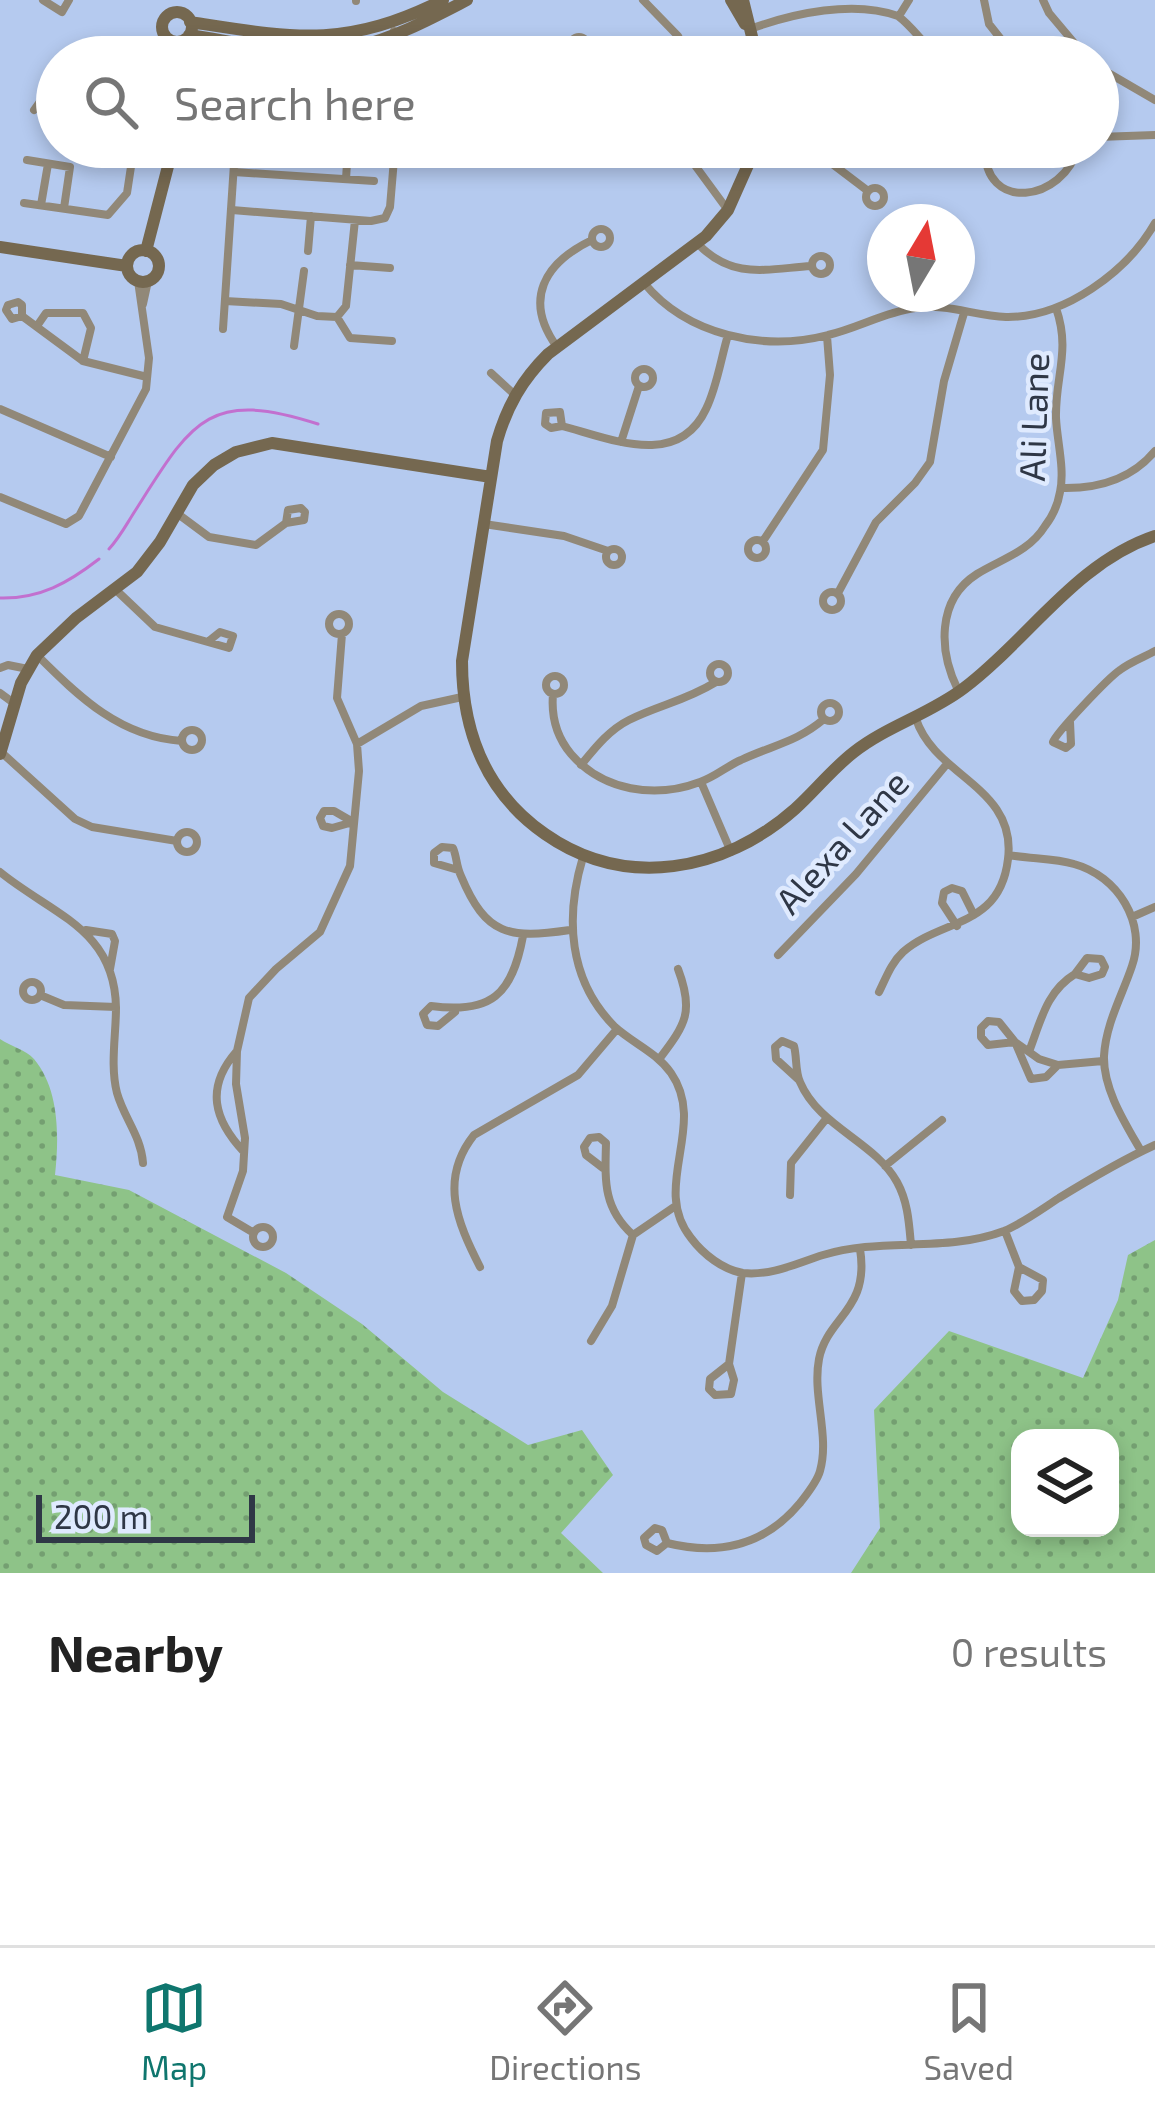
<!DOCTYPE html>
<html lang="en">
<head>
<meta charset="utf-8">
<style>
	:root { --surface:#fff; --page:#f6f6f6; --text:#222; --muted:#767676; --line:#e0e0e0; --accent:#0f766e }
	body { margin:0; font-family:"Exo 2",sans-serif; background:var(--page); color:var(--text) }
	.controls { position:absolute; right:36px; bottom:36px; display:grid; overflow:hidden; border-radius:24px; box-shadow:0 6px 18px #0003 }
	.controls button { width:108px; height:108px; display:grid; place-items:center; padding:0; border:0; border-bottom:3px solid var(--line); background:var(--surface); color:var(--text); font:60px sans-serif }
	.compass { position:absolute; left:867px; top:204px; width:108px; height:108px; border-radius:50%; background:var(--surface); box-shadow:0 6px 18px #0003; rotate:10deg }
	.scale { position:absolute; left:36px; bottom:30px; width:219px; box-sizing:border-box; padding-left:12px; border:6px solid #2f3746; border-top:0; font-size:33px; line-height:42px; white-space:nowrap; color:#2f3746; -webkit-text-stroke:9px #dfeafe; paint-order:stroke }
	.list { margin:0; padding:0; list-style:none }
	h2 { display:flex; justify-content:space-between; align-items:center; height:156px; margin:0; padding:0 48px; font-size:51px }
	h2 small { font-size:39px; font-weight:400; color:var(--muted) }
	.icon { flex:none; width:66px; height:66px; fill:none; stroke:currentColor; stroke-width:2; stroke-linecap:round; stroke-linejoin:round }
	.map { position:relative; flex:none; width:1155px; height:1573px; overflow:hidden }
	.search { position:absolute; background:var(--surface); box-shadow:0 6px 18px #0003; left:36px; right:36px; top:36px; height:132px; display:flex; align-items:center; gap:30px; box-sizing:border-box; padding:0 42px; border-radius:66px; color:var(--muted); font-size:45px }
	.sheet { height:372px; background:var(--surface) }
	nav { display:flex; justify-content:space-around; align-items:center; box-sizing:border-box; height:168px; border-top:3px solid var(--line); background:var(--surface); font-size:33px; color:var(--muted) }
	nav a { display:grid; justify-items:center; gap:6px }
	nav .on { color:var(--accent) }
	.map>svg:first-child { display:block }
	.grass { fill:url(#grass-dots); fill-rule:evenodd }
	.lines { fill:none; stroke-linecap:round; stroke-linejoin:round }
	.stream { stroke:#c270cf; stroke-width:3 }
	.street { stroke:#918878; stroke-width:8 }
	.secondary { stroke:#756850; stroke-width:12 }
	.labels { text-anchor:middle; stroke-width:9; stroke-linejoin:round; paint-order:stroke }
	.street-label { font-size:36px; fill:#2f3746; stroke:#dfeafe }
</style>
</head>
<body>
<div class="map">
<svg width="1155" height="1573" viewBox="0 0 1155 1573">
	<defs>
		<pattern id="grass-dots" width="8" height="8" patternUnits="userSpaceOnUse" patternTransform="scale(3)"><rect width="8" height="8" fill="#8ec388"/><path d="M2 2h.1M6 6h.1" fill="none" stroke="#749f71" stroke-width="1.8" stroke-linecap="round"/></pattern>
	</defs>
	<rect width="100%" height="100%" fill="#b5caef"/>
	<path class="grass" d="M0,1039c10,7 26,11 34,20 26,31 25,79 21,116l74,15 157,83 76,51 81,68 85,53 54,-15 31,45 -52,58 42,40h-603z
		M1155,1240v333h-304l29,-45 -6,-118 75,-79 134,47 35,-78 10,-45zM1020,1438h90v90h-90z"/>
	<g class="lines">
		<path class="stream" d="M109,549c11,-12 17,-24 26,-38 56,-88 72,-123 183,-87
			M0,598c40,1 68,-15 99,-39"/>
		<path class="street" d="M43,0l19,12 7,-12
			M356,0v1
			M643,0l35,36 10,21
			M984,0l5,24 26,33
			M1043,0l6,13 37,44
			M899,16l10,-16
			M750,29c44,-16 104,-29 148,-13 15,11 26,29 41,41
			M394,31l7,26
			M570 46a9 9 0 1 1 18 0a9 9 0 1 1-18 0Z
			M1098,67l57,33
			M43,97l14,8
			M34,110l23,-32
			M1098,137l57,-2
			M690,147l4,17 33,45
			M810,147l58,44
			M985,147c-2,67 79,55 93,0
			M133,153l39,5
			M825,157l7,-10
			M27,160l43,7 -6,41
			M234,172l140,9
			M346,179l2,-32
			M866 197a9 9 0 1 1 18 0a9 9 0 1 1-18 0Z
			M24,203l84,12 19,-22 7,-46
			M41,205l7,-41
			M232,210l139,11 14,-3 5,-11 5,-60
			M592 238a9 9 0 1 1 18 0a9 9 0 1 1-18 0Z
			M698,244c35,36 68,25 113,22
			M308,251l3,-35
			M812 265a9 9 0 1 1 18 0a9 9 0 1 1-18 0Z
			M350,265l40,3
			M644,283c43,52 119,69 184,52 30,-7 57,-23 87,-27 31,-5 60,8 91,9 58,1 121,-45 149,-94
			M225,301l56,3 36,12 20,1 9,-11 9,-86
			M143,304l5,-23
			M22,316v-11l-4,-3 -10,3 -2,5 6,9 10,-3 61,45 64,16
			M337,317l13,21 42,3
			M37,326l9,-13h37l8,15 -8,33
			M223,329l12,-180
			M294,346l10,-75
			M557,347c-34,-47 -13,-84 35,-107
			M635 378a9 9 0 1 1 18 0a9 9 0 1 1-18 0Z
			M491,373l24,22
			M0,409l111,48
			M562,426l-2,-14 -14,1 -1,11 6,4 11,-2c49,13 116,43 144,-17 11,-22 15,-51 22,-74
			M621,442l18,-56
			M1061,488c37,1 70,-8 94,-37
			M0,497l66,27 13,-8 67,-127 3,-31 -11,-77
			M178,514l31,23 47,8 30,-22 18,-3 1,-8 -4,-4 -13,2 -2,13
			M484,524l80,12 44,15
			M748 549a9 9 0 1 1 18 0a9 9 0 1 1-18 0Z
			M763,541l60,-91 7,-75 -3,-39
			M606 557a8 8 0 1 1 16 0a8 8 0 1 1-16 0Z
			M116,590l39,37 74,21 4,-12 -13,-4 -10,8
			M823 601a9 9 0 1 1 18 0a9 9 0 1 1-18 0Z
			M838,593l38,-71 39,-39 15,-21 14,-81 20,-68
			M329 624a10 10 0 1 1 20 0a10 10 0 1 1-20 0Z
			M38,656c42,42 83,81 144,85
			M710 673a9 9 0 1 1 18 0a9 9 0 1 1-18 0Z
			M0,668l8,-3 20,4
			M546 685a9 9 0 1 1 18 0a9 9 0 1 1-18 0Z
			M958,690c-19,-38 -22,-90 19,-116 24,-15 52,-22 68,-48 7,-9 13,-22 15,-34 5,-23 -3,-51 -4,-74 -1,-42 15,-67 0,-110
			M0,693l15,11
			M553,694c-2,23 3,42 18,60 32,37 84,45 129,28 15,-5 27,-16 41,-22 32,-15 56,-18 83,-41
			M821 712a9 9 0 1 1 18 0a9 9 0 1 1-18 0Z
			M1070,722l1,22 -5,4 -13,-6c3,-9 55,-64 67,-72 10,-8 24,-13 35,-19
			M182 740a10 10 0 1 1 20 0a10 10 0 1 1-20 0Z
			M357,744l64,-38 41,-9
			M1,752l74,67 17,8 85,14
			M581,765c14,-17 28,-35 48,-45 30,-15 56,-19 87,-38
			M701,782l30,70
			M324,811h10l19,11 -21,6 -9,-2 -3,-8z
			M177 842a10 10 0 1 1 20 0a10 10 0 1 1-20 0Z
			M1009,855c21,4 45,3 65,9 44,12 73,59 58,102 -10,30 -26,57 -28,90 -1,33 21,67 37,95
			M583,857c-18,60 -15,123 32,170 19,17 41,25 56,46 37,53 -21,114 20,165 12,16 32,32 52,35 29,3 54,-10 80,-18 58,-18 123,-2 181,-24 19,-8 38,-22 55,-33 31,-19 63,-38 96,-53
			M458,870l-24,-7v-10l8,-6 11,1c4,9 3,18 8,28 25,60 48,63 109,54
			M0,872c53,43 115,57 116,136 0,27 -6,58 1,85 7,25 24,43 26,70
			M1132,917l23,-10
			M957,926l-15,-23 2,-11 8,-4 10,3 12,24
			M86,930l26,4 3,7 -5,28
			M778,955l78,-81 90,-109
			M23 991a9 9 0 1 1 18 0a9 9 0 1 1-18 0Z
			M879,992c7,-14 12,-29 24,-40 39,-34 97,-24 105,-93 9,-72 -73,-82 -92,-140
			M40,995l24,10 52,2
			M455,1012l-17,14 -11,-1 -4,-11 8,-8c60,8 81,-11 92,-70
			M1030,1049c11,-29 17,-58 45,-75l14,4 13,-4 3,-7 -4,-8 -14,-1 -12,16
			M236,1052c-31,36 -22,68 8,100
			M660,1058c26,-34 34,-47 18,-89
			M1058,1065l-19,-6 -24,-17 -27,3 -7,-8v-9l7,-7 11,1 16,20 16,37 15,-2 12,-12 45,-4
			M799,1080l-23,-21 -1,-12 7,-6 12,5c3,11 1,25 6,36 19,45 74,59 97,100 11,20 12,41 14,63
			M885,1166l57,-46
			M603,1168l-17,-13 -2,-8 6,-9 9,-1 7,6c-1,38 -3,65 27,92
			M790,1195l1,-32 35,-44
			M253 1237a10 10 0 1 1 20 0a10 10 0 1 1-20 0Z
			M1005,1231l14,36 -5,24 8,10 12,-1 8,-9 1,-11 -24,-13
			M254,1233l-27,-16 16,-46 2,-33 -9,-54 1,-33 12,-53 27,-29 44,-37 30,-66 9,-95 -2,-27 -20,-46 5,-64
			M480,1267c-23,-45 -41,-88 -6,-132l104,-60 39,-46
			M591,1341l21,-35 21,-71 41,-28
			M729,1364l5,16 -3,14 -16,1 -6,-6 1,-10 19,-15 13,-91
			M667,1543l-5,-13 -7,-2 -11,10 2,7 11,6 10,-8c52,13 98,2 133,-40 7,-9 17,-21 20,-32 10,-35 -8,-76 -1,-112 8,-42 51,-49 41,-110"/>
		<path class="secondary" d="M731,0l14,24
			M743,0l14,57
			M162 27a15 15 0 1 1 30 0a15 15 0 1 1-30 0Z
			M190,22c104,16 155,27 253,-22
			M189,35c54,8 113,24 167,12 39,-9 76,-29 111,-47
			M756,147l-28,63 -22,26 -158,118c-26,26 -41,52 -51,87l-35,220c0,70 24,132 83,173 80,56 179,38 250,-25 20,-18 37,-40 59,-57 33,-26 76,-38 110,-64 65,-49 111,-125 191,-152
			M0,247l127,19
			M127 266a16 16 0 1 1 32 0a16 16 0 1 1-32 0Z
			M146,251l27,-104
			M0,754l21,-71 16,-28 39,-37 61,-46 23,-30 33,-57 21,-20 22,-13 36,-9 219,34"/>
	</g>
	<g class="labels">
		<g class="street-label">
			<text transform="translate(1034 417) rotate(-88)" y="13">Ali Lane</text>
			<text transform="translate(842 842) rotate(-48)" y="13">Alexa Lane</text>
		</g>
	</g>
</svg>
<div class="controls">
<button><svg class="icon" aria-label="layers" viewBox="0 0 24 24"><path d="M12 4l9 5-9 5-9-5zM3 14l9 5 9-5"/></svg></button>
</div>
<svg class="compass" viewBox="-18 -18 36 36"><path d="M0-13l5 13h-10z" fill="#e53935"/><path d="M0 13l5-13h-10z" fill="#767676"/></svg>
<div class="scale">200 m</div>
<div class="search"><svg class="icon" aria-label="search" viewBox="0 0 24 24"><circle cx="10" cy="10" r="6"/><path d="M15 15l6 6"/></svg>Search here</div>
</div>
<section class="sheet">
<h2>Nearby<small>0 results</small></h2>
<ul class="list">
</ul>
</section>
<nav>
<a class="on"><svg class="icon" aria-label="map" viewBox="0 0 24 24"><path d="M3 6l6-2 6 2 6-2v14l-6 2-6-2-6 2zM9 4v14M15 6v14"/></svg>Map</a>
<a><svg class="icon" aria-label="directions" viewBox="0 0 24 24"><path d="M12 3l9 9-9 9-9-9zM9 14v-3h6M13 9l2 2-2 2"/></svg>Directions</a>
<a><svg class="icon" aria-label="saved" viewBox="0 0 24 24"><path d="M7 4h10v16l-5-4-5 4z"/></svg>Saved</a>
</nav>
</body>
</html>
